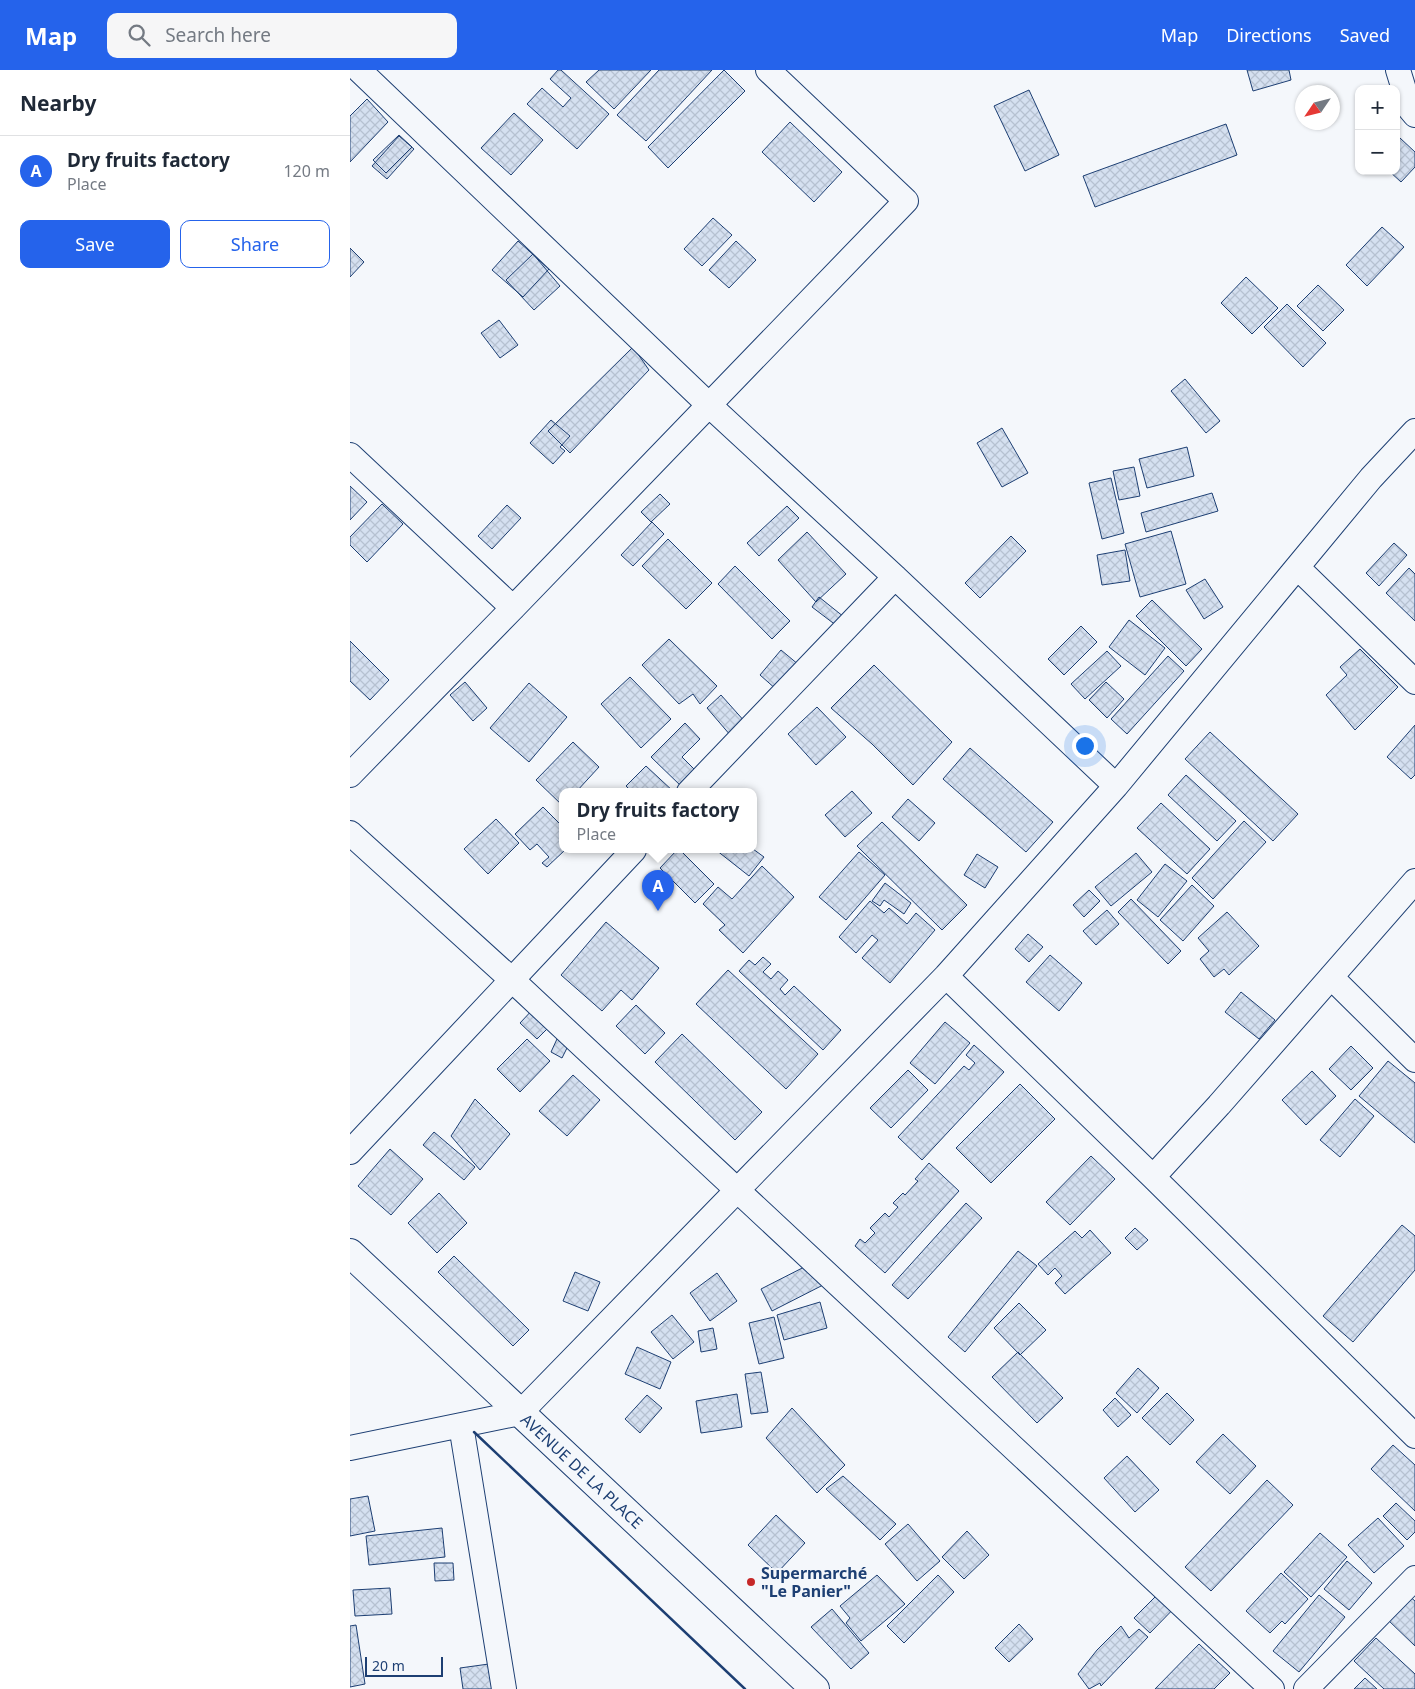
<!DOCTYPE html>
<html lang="en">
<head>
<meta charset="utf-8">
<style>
	:root { --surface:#fff; --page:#f6f6f7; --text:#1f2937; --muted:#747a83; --line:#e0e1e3; --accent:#2563eb }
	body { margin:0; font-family:"Noto Sans",sans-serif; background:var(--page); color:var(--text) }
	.controls { position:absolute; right:15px; top:15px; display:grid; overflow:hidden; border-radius:10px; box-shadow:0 1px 4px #0004 }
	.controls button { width:45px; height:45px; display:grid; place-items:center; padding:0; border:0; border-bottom:1px solid var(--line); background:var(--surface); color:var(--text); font:25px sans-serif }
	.compass { position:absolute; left:945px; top:15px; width:45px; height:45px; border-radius:50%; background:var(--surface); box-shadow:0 1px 4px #0004; rotate:235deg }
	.scale { position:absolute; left:15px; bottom:12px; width:78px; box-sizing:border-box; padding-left:5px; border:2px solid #1d3f73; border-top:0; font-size:14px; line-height:18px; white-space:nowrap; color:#1d3f73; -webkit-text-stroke:4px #f4f7fb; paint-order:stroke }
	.you { position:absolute; left:734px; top:675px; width:18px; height:18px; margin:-12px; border:4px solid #fff; border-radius:50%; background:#1a73e8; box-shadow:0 0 0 8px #1a73e833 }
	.badge { display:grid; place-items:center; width:32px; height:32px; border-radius:50%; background:var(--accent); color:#fff; font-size:16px; font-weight:700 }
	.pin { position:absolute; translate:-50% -41px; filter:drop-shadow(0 1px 2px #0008) }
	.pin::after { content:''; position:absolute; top:26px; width:18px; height:15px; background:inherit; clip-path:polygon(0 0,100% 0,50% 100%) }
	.popup { position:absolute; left:209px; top:718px; width:198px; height:65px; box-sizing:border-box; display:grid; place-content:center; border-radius:10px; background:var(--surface); filter:drop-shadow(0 1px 4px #0005); font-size:16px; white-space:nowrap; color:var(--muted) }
	.popup b { font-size:19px; color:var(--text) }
	.popup::after { content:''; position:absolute; left:50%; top:100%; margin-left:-10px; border:10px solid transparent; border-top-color:var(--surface) }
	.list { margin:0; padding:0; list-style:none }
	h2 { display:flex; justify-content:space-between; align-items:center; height:65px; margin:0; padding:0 20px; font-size:21px }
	h2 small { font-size:16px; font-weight:400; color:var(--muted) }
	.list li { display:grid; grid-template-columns:32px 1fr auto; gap:15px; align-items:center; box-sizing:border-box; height:70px; padding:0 20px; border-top:1px solid var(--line) }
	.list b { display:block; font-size:19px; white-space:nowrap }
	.list p { margin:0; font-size:16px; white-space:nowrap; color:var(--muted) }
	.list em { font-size:16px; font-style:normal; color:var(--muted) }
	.actions { display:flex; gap:10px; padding:15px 20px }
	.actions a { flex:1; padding:11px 0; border:1px solid var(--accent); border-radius:10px; text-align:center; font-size:18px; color:var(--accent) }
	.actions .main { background:var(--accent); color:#fff }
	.icon { flex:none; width:28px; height:28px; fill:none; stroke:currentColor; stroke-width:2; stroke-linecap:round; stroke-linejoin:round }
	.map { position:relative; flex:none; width:1065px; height:1619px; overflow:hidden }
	header { display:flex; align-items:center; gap:30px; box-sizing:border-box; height:70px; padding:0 25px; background:var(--accent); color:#fff }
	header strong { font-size:24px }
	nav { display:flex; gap:28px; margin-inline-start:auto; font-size:18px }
	.search { width:350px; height:45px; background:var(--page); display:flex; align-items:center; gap:12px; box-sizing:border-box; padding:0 18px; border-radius:10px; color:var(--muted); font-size:19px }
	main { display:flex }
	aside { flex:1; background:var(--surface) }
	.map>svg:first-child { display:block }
	.building { fill:url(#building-cross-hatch); stroke:#1d3f73 }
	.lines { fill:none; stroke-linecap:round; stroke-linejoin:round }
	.minor-casing { stroke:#1d3f73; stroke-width:26 }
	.tertiary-casing { stroke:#1d3f73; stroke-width:30 }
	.minor { stroke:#f4f7fb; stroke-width:24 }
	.tertiary { stroke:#f4f7fb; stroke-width:28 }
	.wall { stroke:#1d3f73; stroke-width:2.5 }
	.poi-dot { fill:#c62828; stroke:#f4f7fb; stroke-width:2 }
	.labels { text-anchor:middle; stroke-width:4; stroke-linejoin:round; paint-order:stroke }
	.street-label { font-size:16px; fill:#1d3f73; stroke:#f4f7fb }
	.poi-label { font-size:16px; font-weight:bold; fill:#1d3f73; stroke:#f4f7fb; text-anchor:start }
</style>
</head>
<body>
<header>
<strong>Map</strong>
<div class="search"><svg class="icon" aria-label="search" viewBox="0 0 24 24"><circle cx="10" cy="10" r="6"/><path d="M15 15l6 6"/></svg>Search here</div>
<nav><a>Map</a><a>Directions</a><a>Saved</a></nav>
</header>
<main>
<aside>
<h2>Nearby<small></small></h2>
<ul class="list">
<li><span class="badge">A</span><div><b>Dry fruits factory</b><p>Place</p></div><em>120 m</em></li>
</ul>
<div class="actions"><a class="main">Save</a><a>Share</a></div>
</aside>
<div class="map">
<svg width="1065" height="1619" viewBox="0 0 1065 1619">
	<defs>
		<pattern id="building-cross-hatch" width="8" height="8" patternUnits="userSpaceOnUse" patternTransform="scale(1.25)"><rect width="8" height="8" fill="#d5e0f0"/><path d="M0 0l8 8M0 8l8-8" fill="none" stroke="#b6c1d1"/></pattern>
	</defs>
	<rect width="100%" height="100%" fill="#f4f7fb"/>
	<path class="building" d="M208,0h3l48,44 -32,35 -50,-45 15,-16 21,19 8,-9 -21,-19z
		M249,0h52l-37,39 -28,-27z
		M309,0h53l-66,71 -29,-26z
		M374,0l21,21 -77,77 -20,-21z
		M897,0h42l2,10 -38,11z
		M679,20l30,65 -34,16 -31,-65z
		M17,29l21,23 -38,40v-46z
		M164,43l29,27 -32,35 -30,-27z
		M440,52l52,50 -28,30 -52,-50z
		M876,54l11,31 -142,52 -12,-31z
		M49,65l13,12 -26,26 -13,-13z
		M49,66l15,13 -27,30 -15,-13z
		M1050,68l15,14v15l-14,15 -12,-11h7v-29z
		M363,148l19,17 -30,31 -18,-17z
		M1032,157l22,20 -37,39 -21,-21z
		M168,171l31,28 -26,28 -31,-27z
		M386,171l20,19 -27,28 -20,-18z
		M0,178l14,14 -14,15z
		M183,184l27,32 -26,24 -28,-30z
		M896,207l32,31 -26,26 -31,-31z
		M968,215l26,25 -21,21 -26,-25z
		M937,234l39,39 -23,24 -39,-40z
		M149,250l19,25 -18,13 -19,-25z
		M283,277l16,23 -79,83 -22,-22z
		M835,309l35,42 -14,12 -35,-42z
		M201,350l19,16 -10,11 5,4 -12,13 -23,-21z
		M652,358l26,45 -26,14 -25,-44z
		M837,377l7,29 -47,12 -8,-29z
		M784,397l6,29 -21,4 -6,-29z
		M761,408l13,55 -22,6 -13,-56z
		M0,416l17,16 -17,18z
		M862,423l6,18 -72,21 -5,-19z
		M310,424l10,10 -19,18 -10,-10z
		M32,434l21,20 -36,38 -17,-17v-8z
		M157,435l14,13 -29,31 -14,-13z
		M437,436l12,12 -40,38 -12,-13z
		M302,452l12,12 -31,32 -12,-11z
		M821,461l15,53 -46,13 -15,-53z
		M457,462l39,42 -30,28 -38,-42z
		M661,466l15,15 -46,47 -15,-15z
		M318,469l44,44 -26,26 -44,-43z
		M1044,473l13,12 -28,31 -13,-13z
		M775,480l5,31 -28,4 -5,-30z
		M385,496l55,55 -18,18 -54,-55z
		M1059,498l6,6v47l-29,-28z
		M855,509l18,28 -19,12 -18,-29z
		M469,527l25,20 -7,9 -25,-19z
		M802,530l50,49 -16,17 -50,-50z
		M779,550l36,28 -20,27 -36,-28z
		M731,556l16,16 -33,33 -16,-16z
		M319,569l48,47 -17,18 -7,-10 -14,10 -37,-39z
		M0,571l39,39 -19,20 -20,-19z
		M1010,579l38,38 -43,43 -29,-35 21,-20 -7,-8z
		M431,580l18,15 -22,25 -17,-15z
		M757,581l14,15 -36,33 -14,-15z
		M818,586l16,15 -57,63 -16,-15z
		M524,595l78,77 -39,43 -41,-41 -41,-36z
		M280,607l41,42 -30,29 -40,-44z
		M115,612l22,26 -14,13 -23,-26z
		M756,612l18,17 -17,19 -18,-18z
		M179,613l38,34 -38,45 -39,-34z
		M371,625l25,28 -15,13 -24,-28z
		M467,637l29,30 -30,28 -28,-31z
		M335,653l15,16 -18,18 15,15 -15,15 -31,-30z
		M1065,655v50l-4,4 -24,-22z
		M860,662l88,82 -25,27 -88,-82z
		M223,672l26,25 -23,25h-13v14l-27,-26z
		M620,678l83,74 -27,30 -83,-73z
		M296,696l28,26h-42l-6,-6z
		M836,705l50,46 -19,20 -49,-46z
		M502,721l20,22 -27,24 -20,-22z
		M558,729l27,24 -16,18 -27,-24z
		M811,733l49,46 -23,25 -50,-46z
		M193,737l20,20v23h2l-18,17 -5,-4 7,-6 -12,-13 -7,6 -15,-16z
		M146,749l23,24 -31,31 -24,-25z
		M894,751l22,21 -53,57 -21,-21z
		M532,752l85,83 -25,25 -85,-84z
		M403,779l11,8 -15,19 -33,-26z
		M327,780h3l34,34 -19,19 -35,-35z
		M509,782l26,23 -39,45 -27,-23z
		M786,783l16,19 -41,34 -16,-19z
		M627,784l21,13 -13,21 -21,-13z
		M815,794l22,17 -29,36 -21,-17z
		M412,796l32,31 -51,56 -24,-23 6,-5 -22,-21 15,-17 14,12z
		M535,813l26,20 -7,11 -20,-14 -4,6 -8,-5z
		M842,815l22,21 -31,35 -23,-21z
		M739,820l11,11 -16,16 -11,-12z
		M781,829l50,52 -13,13 -50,-52z
		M520,831l14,12 5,-5 18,16 9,-11 19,17 -45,53 -28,-25 16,-18 -6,-5 -16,18 -17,-16z
		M757,840l12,14 -23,21 -13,-14z
		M877,842l32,34 -30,29 -5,-6 -10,8 -14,-18 9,-8 -11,-13z
		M256,852l53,46 -27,32 -11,-10 -19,21 -41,-36z
		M678,864l15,13 -14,15 -14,-13z
		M700,885l32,28 -23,28 -33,-29z
		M413,887l8,7 -8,8 8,7 7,-8 10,9 -8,9 5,6 9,-9 47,44 -18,20 -84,-79 10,-11 6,5z
		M378,900l90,84 -32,35 -90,-85z
		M891,922l34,28 -16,19 -34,-27z
		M286,935l29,28 -20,21 -29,-28z
		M186,936l17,17 -16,16 -17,-16z
		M595,952l25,21 -35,41 -25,-21z
		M332,964l80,78 -27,28 -80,-78z
		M177,969l23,22 -30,31 -23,-23z
		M207,969l12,5 -7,14 -11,-6z
		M624,975l30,27 -82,88 -24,-23 66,-71 5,4 6,-7 -9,-8z
		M1001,976l22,22 -22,22 -22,-21z
		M1038,991l27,22v60l-56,-47z
		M558,1000l20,20 -37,38 -21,-20z
		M962,1001l24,25 -30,29 -24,-25z
		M223,1005l27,25 -33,36 -28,-25z
		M670,1014l35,35 -64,64 -35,-35z
		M125,1029l35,35 -30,36 -29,-34z
		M1005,1029l19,17 -34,41 -20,-17z
		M84,1062l41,35 -11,13 -41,-35z
		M40,1079l33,30 -32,36 -33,-29z
		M741,1086l24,23 -45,46 -24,-23z
		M579,1093l30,28 -74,82 -30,-27 5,-7 5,4 10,-10 -5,-5 15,-15 4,4 9,-10 -5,-4 10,-10 2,2 13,-14 -3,-2z
		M89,1123l28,30 -30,30 -29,-30z
		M616,1133l16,15 -74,81 -16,-14z
		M1052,1155l13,11v34l-62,72 -30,-26z
		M785,1158l13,12 -11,10 -12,-12z
		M740,1160l21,23 -46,41 -10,-11 7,-7 -7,-8 -7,7 -10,-11 37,-33 7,7z
		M668,1181l19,15 -72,86 -17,-15z
		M104,1186l75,74 -16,16 -75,-74z
		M466,1191l11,22 -55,28 -11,-22z
		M225,1202l25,10 -12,29 -25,-10z
		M367,1203l20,28 -27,20 -20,-28z
		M470,1232l7,26 -43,12 -7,-25z
		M669,1233l27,27 -26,25 -26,-27z
		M322,1245l22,27 -21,17 -22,-27z
		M424,1247l10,41 -25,6 -10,-41z
		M363,1258l4,21 -16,3 -3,-21z
		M287,1277l34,15 -11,27 -35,-15z
		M668,1282l45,46 -26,25 -45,-46z
		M788,1298l21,20 -22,25 -21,-20z
		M411,1302l7,40 -17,2 -6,-40z
		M817,1323l27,27 -24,25 -28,-27z
		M387,1324l5,33 -41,6 -5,-32z
		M297,1325l15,13 -22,25 -15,-14z
		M765,1328l16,17 -13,12 -15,-17z
		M442,1338l53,57 -28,28 -51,-55z
		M873,1364l33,32 -26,28 -34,-32z
		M1043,1375l22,20v46l-44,-42z
		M777,1386l32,34 -24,22 -31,-34z
		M493,1406l53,48 -16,16 -54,-51z
		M917,1410l26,25 -82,86 -26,-24z
		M18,1426l7,35 -25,5v-37z
		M1046,1433l19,18v11l-8,8 -24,-24z
		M426,1445l29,28 -28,30 -29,-28z
		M1028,1448l26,28 -30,27 -26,-28z
		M558,1454l32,37 -23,20 -32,-37z
		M92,1458l3,29 -76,8 -3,-29z
		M617,1461l22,24 -25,24 -22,-22z
		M970,1463l27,24 -36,40 -27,-25z
		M997,1491l25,22 -23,27 -25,-21z
		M84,1493h19l1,17 -19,1z
		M931,1503l27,26 -23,25 -3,-3 -12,12 -24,-22z
		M527,1505l28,29 -44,37 -15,-18 4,-5 -10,-12z
		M588,1505l16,17 -50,51 -17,-17z
		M820,1512l15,15 -35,36 -16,-15z
		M40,1518l2,26 -37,2 -2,-26z
		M969,1525l26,22 -46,55 -26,-21z
		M1059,1526l6,5v45l-28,-27z
		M482,1539l37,44 -18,16 -40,-42z
		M669,1554l14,15 -24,23 -14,-14z
		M6,1555l9,59 -15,3v-61z
		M771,1556l8,12 10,-9 9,8 -47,49 -1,-3 -11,6 -11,-15 19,-24z
		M1026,1568l39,36v15h-31l-30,-28z
		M849,1574l31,29 -16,16h-59z
		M146,1593l3,26h-36l-3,-21z
		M1015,1608l12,11h-23z"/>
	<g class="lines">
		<defs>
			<path id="minor" d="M9,0l350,335 186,172 221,209
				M1048,0l12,39 5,6
				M0,385l163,153
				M948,498l117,114
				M0,705l163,-167 393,-407 -138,-131
				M339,722l206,-215
				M0,763l161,146 761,710
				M596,906l207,201 262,259
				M981,907l84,83
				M0,1082l284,-302
				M803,1107l66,-72 196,-224
				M111,1355l43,264
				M0,1378l170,-35 426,-437 170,-190 255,-308 44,-47
				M956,1619l109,-111"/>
			<path id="tertiary" d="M0,1183l465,436"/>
		</defs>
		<use href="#minor" class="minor-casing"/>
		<use href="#tertiary" class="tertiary-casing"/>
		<use href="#minor" class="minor"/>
		<use href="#tertiary" class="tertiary"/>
		<path class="wall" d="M124,1362l271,257"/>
	</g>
	<circle class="poi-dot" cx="401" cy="1512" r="5"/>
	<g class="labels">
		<g class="street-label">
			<text transform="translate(232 1401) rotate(43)" y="6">AVENUE DE LA PLACE</text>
		</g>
		<g class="poi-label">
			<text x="411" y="1509">Supermarché<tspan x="411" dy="18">"Le Panier"</tspan></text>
		</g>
	</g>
</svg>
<div class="controls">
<button>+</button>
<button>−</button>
</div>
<svg class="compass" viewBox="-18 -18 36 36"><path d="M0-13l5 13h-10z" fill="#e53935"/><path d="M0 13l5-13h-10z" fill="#747a83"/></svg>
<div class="scale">20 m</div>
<div class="you"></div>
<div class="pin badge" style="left:308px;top:841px">A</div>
<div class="popup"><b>Dry fruits factory</b>Place</div>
</div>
</main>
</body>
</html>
